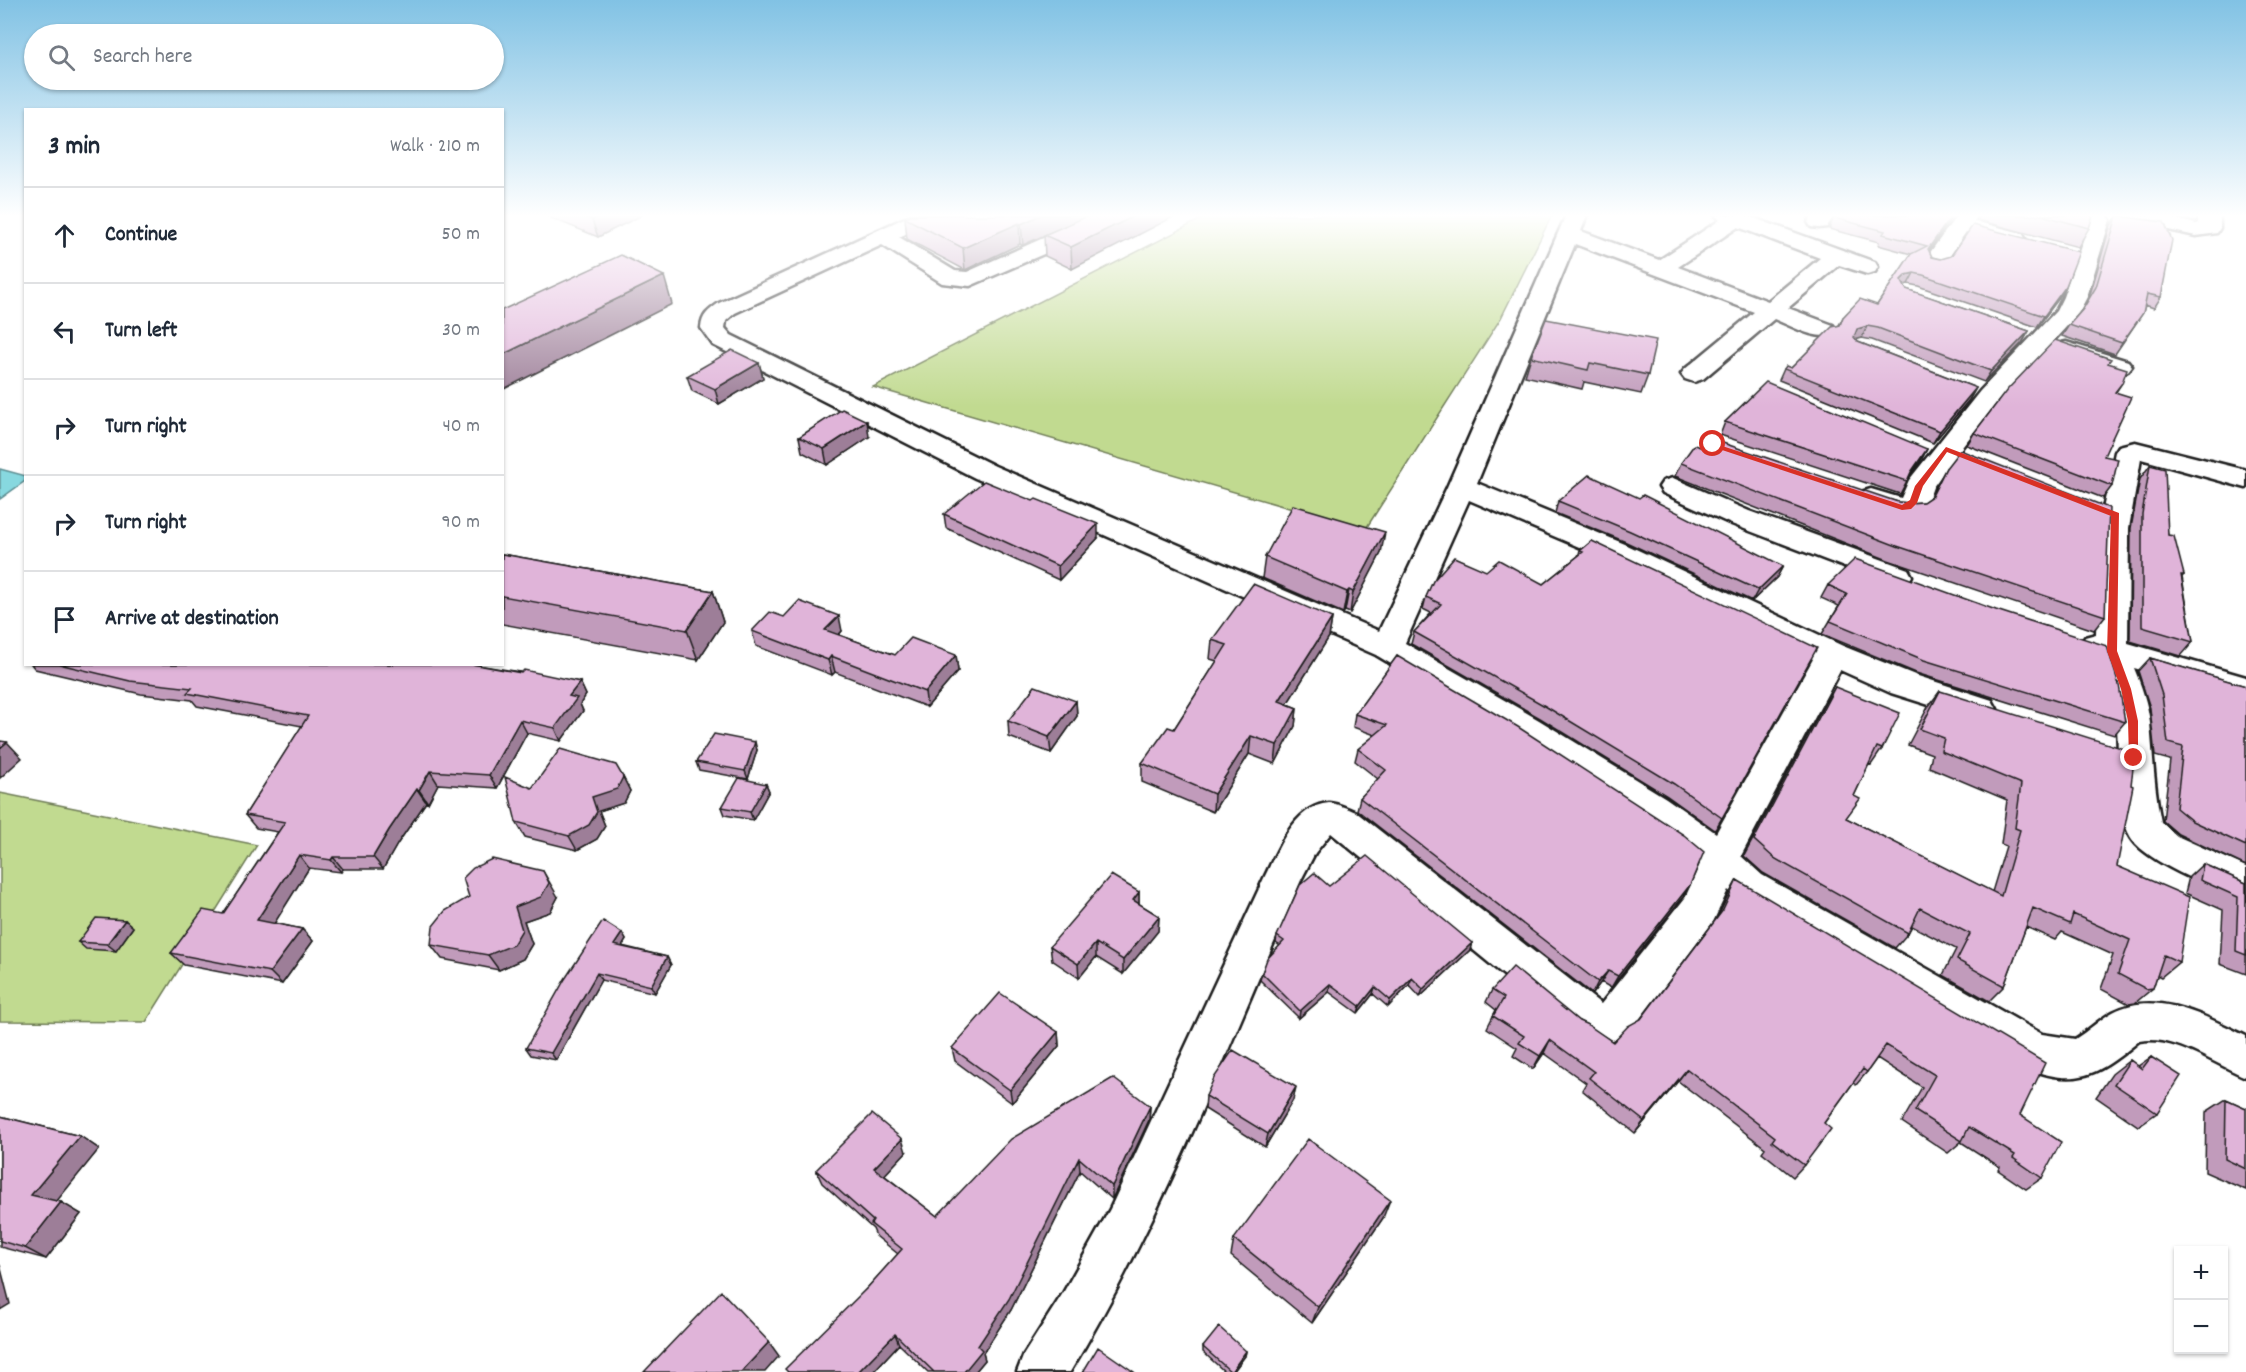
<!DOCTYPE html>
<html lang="en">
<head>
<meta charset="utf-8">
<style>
	:root { --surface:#fff; --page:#f6f6f7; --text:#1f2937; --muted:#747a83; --line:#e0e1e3 }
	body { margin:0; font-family:Dekko,sans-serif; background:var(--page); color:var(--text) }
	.controls { position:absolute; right:18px; bottom:18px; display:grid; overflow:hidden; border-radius:0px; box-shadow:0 2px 4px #0004 }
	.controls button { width:54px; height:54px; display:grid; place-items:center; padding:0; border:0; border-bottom:2px solid var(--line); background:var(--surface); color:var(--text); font:30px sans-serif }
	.stop { position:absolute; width:18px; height:18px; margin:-14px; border:4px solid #d93025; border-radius:50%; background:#fff }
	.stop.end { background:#d93025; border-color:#fff; box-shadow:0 2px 6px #0008 }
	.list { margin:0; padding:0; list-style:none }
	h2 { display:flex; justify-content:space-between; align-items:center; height:78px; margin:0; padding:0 24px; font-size:26px }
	h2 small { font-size:20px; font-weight:400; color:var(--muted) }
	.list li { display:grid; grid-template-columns:39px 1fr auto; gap:18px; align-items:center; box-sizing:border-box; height:96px; padding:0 24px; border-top:2px solid var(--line) }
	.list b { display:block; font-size:22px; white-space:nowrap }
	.list em { font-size:20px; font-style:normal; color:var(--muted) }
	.icon { flex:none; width:33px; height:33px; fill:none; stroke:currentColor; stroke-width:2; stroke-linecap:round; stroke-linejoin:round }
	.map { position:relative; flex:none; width:2246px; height:1372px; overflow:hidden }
	.search { position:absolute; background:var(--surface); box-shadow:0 2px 4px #0004; left:24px; top:24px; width:480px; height:66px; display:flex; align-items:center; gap:15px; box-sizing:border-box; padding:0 21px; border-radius:33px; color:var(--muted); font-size:22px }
	.panel { position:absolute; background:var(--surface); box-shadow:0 2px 4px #0004; left:24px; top:108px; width:480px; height:558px; border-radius:0px }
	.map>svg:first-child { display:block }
	.green { fill:#c1da90; stroke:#6e7b56; stroke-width:1.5 }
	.water { fill:#87d8df; stroke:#5c8d91; stroke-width:1.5 }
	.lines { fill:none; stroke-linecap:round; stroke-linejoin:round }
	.minor-casing { stroke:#1c1c1c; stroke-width:5 }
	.minor { fill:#fff; fill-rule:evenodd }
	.wall { fill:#c19bbb; stroke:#1c1c1c; stroke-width:1.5 }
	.shaded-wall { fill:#9d7e98; stroke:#1c1c1c; stroke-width:1.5 }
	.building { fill:#e0b4d9; stroke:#1c1c1c; stroke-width:1.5 }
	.route { fill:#d93025 }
</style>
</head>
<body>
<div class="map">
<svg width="2246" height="1372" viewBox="0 0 2246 1372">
	<rect width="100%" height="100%" fill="#fff"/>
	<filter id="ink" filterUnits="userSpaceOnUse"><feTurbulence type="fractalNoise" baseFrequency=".0167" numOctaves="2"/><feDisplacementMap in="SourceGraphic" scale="12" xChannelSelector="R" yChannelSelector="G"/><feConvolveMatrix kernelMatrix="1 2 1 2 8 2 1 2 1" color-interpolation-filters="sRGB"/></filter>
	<g filter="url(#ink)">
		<path class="green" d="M1209,215h343l-51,103 -136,212 -492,-143z
			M0,793l257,52 -111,177 -146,-1z"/>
		<path class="water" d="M0,469l26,7 -1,5 -25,18z"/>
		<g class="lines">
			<defs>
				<path id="minor" d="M911,215h28l-2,5 -38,17 56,34 12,1 128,-57h29l-2,5 -152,66 -28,-3 -60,-38 -147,68 -9,8 -1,7 6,7 264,131 384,165 68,-144 119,-272h21l-6,16 78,29 61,-40 -5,-5h31l129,47 3,5 -3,5 -8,2 -28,-9 -51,43 45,17 3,5 -3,5c-19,5 -41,-9 -59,-16l-71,60 -9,3 -9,-3 -4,-5 4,-5 69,-57 -179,-68 -98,239 148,61 218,102 72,29 77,25 5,9 -5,9 -12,3 -89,-28 -51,-23 -99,186 21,19 280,159 33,5c13,-8 25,-20 38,-27 44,-23 93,5 133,24v41c-32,-13 -71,-43 -107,-36 -47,39 -64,46 -122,24l-281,-168 -8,-7 -15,32 -82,108 -25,13 -33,-11 -242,-199 -16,20 -14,27c-72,164 -138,338 -231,492h-53l7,-18 39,-61 47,-84 154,-331c13,-26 30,-73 65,-75 8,0 19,6 27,9l245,192 84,-106 15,-34 -21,-19 -39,-27 -125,-80 -139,-83 -401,-177 -262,-133 -12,-17c1,-13 7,-17 18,-25zM1738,227l82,31 -52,43 -90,-34zM1469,500l136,58 208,101 -97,174 -50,-35 -127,-78 -134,-77z
					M1813,215h21l-7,12 -8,1 -8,-1 -3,-5z
					M1957,215h21l-4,6 48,12 3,5 -3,5 -8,2 -48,-13 -23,34 -8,2 -8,-2 -3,-5z
					M2092,215h15l3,5 -23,77 -9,17 -80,87 -42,54 -23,32 -5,14 -10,12 -16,4 -41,-13 -4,-6 4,-6 10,-3 30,9 8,-18 71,-89 76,-80 7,-14z
					M2121,215h40l35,9 2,-1v-8h22v13l-3,5 -21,3 -73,-16z
					M2066,342l62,19 4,5 -4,5 -9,3 -62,-20 -3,-5 3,-5z
					M2135,442l111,28v18l-105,-29 -12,69 -1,115 118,34v24l-112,-33c7,17 14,36 16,55 3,33 4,66 11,99l16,14 69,31v33c-30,-10 -89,-34 -110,-56 -24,-25 -15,-92 -20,-125 -4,-22 -11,-42 -18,-62l-13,-4 -5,-8 5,-8 11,-3 3,-106 16,-76 4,-6z
					M1673,478l76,33 159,58 4,7 -4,7 -11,3 -11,-3 -157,-60 -66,-30 -4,-6 4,-6z"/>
			</defs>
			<use href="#minor" class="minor-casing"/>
			<use href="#minor" class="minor"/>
		</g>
		<path class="wall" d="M550,215h92l-44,22 -47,-19z
			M1090,215l-18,54 -27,-13 -1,-21 -21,10 -3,-1 -55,26 -58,-31 -2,-21z
			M1835,215h119l-25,35 3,7 127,41 -22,29 -119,-41 -10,-2 -4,1 2,4 123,42 -7,12 -38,39 -112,-42 -10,-2 -6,1 2,3 118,46 -7,12 -36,43 -154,-63 5,-11 7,-1 48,-43 4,-8 34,-12 34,-51 -33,-9 1,-3 -50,-13z
			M1980,215h113l-4,13 -11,19 -100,-27z
			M2117,216l44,81 -7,11 -9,-3 -2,8 -28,41 -53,-18 7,-11 12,-14 8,-13 21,-71z
			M1546,319l102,56 -7,19 -57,-12 -2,7 -57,-13 6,-19z
			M759,363l4,15 -44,26 -27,-13 -5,-15z
			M2108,363l14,20 -6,9 -12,64 8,30 -9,12 -136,-53 7,-12z
			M1725,422l202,27 -7,13 -11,15 -9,17 -180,-59z
			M799,437h70l-42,28 -25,-13z
			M1700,447l198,55 11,1 14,-1 7,-5 16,-29 159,148 -11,14 -206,-70 -213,-84 6,-13z
			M2150,465l18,70 16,40 -2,2 11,65 -12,14 -51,-15 1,-113 9,-49z
			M1558,501l225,65 -6,11 -25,24 -126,-59 -71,-29z
			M944,514l154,24 -39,42 -113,-52z
			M1592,541l130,277 -7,12 -48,-34 -127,-78 -129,-74 3,-12 17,-19 -8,-4 3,-12 60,-26 57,13 35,-28 2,-5z
			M1381,553l-31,60 -5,-2 -2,2 -81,-35 3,-21z
			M502,554l211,37 10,31 -25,38 -196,-36z
			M1828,585l297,137 -11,13 -198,-62 -94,-39 17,-28 -18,-8z
			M784,617l58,14 -3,4 56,20h61l2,16 -31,36 -92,-35 -3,3 -76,-29 -4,-15z
			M1332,618l-3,19 -42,67 10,4 -2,18 -20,38 -26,-10 -36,58 -71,-30v-19l32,-34 43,-68 -7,-2 2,-19z
			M1397,656l286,241 -72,91 -10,-6 -9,12 -235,-184 3,-12 18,-19 -23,-18 3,-12 17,-14 -22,-8 2,-13z
			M2150,658l96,28v180l-68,-32 -15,-13 7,-61 -15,-4 -5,-48 -12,-37z
			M31,664h441l108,18 6,13 -6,9 3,7 -22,30 -34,-8 -30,55 -59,-4 -10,19 -2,-1 -28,41 -15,26h-40l-2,3 -32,-4 -35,55 28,6 11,12 -31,43 -98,-19 -13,-12 52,-39 55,-82 -22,-4 -11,-13 57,-89 -105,-20 -5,-6 -51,-6 -106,-25z
			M1835,687l47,62 -11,16 -2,-1 -15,32 -8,22 146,74 14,-46 -5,-2 6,-44 -78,-33 3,-13 -24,-9 20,-38 12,-16 177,175 62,96 -18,15 -4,-2 -4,13 -18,15 -6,1 -28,-15 12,-34 -51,-23 -7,8 -29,-13 -22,59 -15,15 -46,-26 13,-26 -44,-23 -4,7 -13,15 -132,-75 -19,-17 81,-153z
			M1076,701l1,15 -26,37 -42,-16 -1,-16z
			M757,750l-9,29 -49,-9 -3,-8z
			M623,777l7,14 -6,12 -25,8 6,15 -8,13 -20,11 -52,-13 -9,-15 16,-34z
			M766,784l3,7 -16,29 -28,-5 -3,-8z
			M2203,864l43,19v91l-26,-10 3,-54 -38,-17 4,-16z
			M1737,880l283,235 22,63 -16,11 -28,-19 2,-3 -39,-25 -13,11 -46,-31 20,-35 -45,-29 -10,14 -11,13 -3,-2 -29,40 -20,42 -11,12 -31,-25 3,-4 -87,-67 -43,52 -53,-43 4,-7 -42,-30 -11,16 -20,-13 4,-8 -30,-20 9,-18 -10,-8 6,-12 87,31 34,21 28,-23 76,-101 12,-24z
			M1329,886l141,64 -50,47 -11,-12 -21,22 -15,-13 -15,19 -29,-21 -30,26 -39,-38 2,-7 18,-27 -4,-3 1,-7z
			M1139,892v12l20,12 -1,15 -35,43 -27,-17 -17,21 -27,-18 -2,-14z
			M558,897l-8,15 -26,9 8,23 -9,15 -24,11 -57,-11 -11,-14z
			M125,920l8,7 -17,24 -30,-2 -8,-7z
			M622,933l4,7 -4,6 45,11 4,8 -16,28 -54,-13 -45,80 -25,-5 -5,-7z
			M1058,1032l1,14 -47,57 -57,-42 -3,-13z
			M2151,1057l6,56 -19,13 -42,-29 16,-23 18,-14 8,6z
			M1206,1096l87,4 -28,47 -60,-38z
			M2226,1099l20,9v82l-41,-18 1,-60z
			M1150,1106l-1,14 -37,79 -32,-28 -69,139 -28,43 2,7 -10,12h-47l-29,-28 -26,28h-85l80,-85 30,-33 -22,-18 -3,-7 -51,-46 -6,-13 90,-18 -22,23 53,41z
			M0,1116l80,20 19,13 -43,52 25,13 -35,45 -46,-12z
			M1383,1218l-71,105 -81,-67 3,-17z
			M1203,1347l43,4 -1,5 -12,16h-8l-22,-20z"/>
		<path class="shaded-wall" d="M602,215h40l-44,22 -6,-17z
			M1041,215h48l-66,30 -2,-21z
			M1136,215h41l-105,54 -1,-22z
			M1952,215h2l-32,45 6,-11z
			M1019,223l1,21 -55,26 -2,-22z
			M1914,273l-6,11 -8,2 1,-6 5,-5z
			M664,276l8,28 -170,86v-35z
			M2066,286l-7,12 -22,29 7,-11z
			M1867,326l-5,12 -11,3 6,-12z
			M2029,331l-7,12 -38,39 7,-11z
			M759,363l4,15 -44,26 -4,-15z
			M1976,388l-7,12 -36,43 7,-12z
			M867,421l2,16 -42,28 -3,-16z
			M1927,449l-7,13 -14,19 5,-9z
			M1098,524v14l-39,42 -1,-14z
			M1385,532l-4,21 -31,60 3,-21z
			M1783,566l-6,11 -25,24 6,-11z
			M1349,590l-4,21 -2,2 4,-21z
			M713,591l10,31 -25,38 -11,-30z
			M839,616l3,15 -13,14 -4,-15z
			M1332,618l-3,19 -52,83 2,-19z
			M956,655l2,16 -31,36 -2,-15z
			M831,656l4,16 -3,3 -4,-15z
			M580,682l6,13 -6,9 3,7 -22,30 -6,-13 14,-32z
			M1076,701l1,15 -26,37 -2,-16z
			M1297,708l-2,18 -20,38 2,-19z
			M520,720l7,13 -30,55 -8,-13z
			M1251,736l-2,18 -36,58 1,-18z
			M7,742l15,16 -22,20v-30z
			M755,742l2,8 -9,29 -3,-8z
			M430,771l8,13 -10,19 -9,-13z
			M623,777l7,14 -6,12 -25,8 6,15 -8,13 -20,11 -8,-14 23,-39z
			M766,784l3,7 -16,29 -3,-8z
			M417,789l9,13 -28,41 -15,26 -10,-12 16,-27z
			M299,855l10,13 -40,64 -12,-12z
			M333,857l10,12 -2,3 -10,-12z
			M543,871l15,26 -8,15 -26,9 8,23 -9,15 -24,11 -11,-15 27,-48z
			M1690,885l-7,12 -72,91 7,-12z
			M1139,892v15l-6,-7z
			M1159,916l-1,15 -35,43v-14z
			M125,920l8,7 -17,24 -9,-7z
			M302,929l11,12 -31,43 -12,-12z
			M622,933l4,7 -7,12 -5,-7z
			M1096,943v14l-17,21 -1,-14z
			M1472,943l-2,7 -50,47 3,-8z
			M667,957l4,8 -16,28 -4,-7z
			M1608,971l-7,11 -9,12 6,-12z
			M597,973l4,7 -45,80 -5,-7z
			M1412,978l-3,7 -21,22 2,-7z
			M1330,984l-1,8 -30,26 1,-7z
			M1375,987l-2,7 -15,19 2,-7z
			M1058,1032l1,14 -47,57 -2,-13z
			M1550,1040l-6,13 -11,16 7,-13z
			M1687,1069l-9,12 -43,52 9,-12z
			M1296,1087l-3,13 -28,47 3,-13z
			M1150,1106l-1,14 -37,79v-13z
			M80,1136l19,13 -47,58 -21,-12z
			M902,1139l4,13 -27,29 -5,-13z
			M1079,1158l1,13 -69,139 -28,43 2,7 -10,12h-11z
			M1390,1200l-7,18 -71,105 6,-16z
			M61,1202l20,12 -35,45 -21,-11z
			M0,1265l10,39 -10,6z
			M895,1334l4,10 -26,28h-15z
			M769,1342l10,14 -14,16h-24z
			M1246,1351l-1,5 -12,16h-2z"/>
		<path class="building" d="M580,215h22l-10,5z
			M910,215h131l-20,9 -2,-1 -56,25 -58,-30z
			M1090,215h46l-65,32 -27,-12z
			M1835,215h117l-24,34 4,8 9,2 10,-3 22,-31 106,27 -13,34 -22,30 -121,-41 -9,-2 -8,2 -5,5 5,9 123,42 -38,40 -113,-43 -11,-2 -10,3 -3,8 4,5 118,46 -36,43 -156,-62 2,-3 5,2 41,-41 8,-2 3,-8 17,-18 17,6 34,-51 16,-8 -44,-12 2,-3 -51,-13z
			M2041,215h52l-4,13z
			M2117,216l47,6 8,18 -11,57 -14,-3 -4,19 -21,30 -53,-18 14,-16 13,-22z
			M621,255l43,21 -162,79v-45z
			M1546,319l110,21 -8,35 -58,-12 -2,7 -57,-13z
			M2055,340l56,19 -3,4 19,6 -5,14 -7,9 16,5 -27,59 14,3 -6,27 -138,-53 33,-43z
			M732,350l27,13 -44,26 -28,-13z
			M1766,382l161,67 -16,23 -4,9 -182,-59z
			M842,409l25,12 -43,28 -25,-12z
			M1708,438l190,64 11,1 14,-1 9,-6 14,-28 14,-18 149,58 -4,108 -208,-70 -216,-83 13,-18 6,2z
			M2150,465l15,4 3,66 6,1 10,39h-3l12,67 -51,-15v-113z
			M1589,475l50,23 4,-3 140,71 -25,24 -128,-59 -72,-30z
			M984,481l49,20 3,-2 62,25 -40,42 -114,-52z
			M1293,505l92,27 -32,60 -4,-2 -2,2 -82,-35z
			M1592,541l225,107 -95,170 -48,-34 -129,-78 -131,-74 27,-28 -15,-7 7,-16 21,-24 32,14 13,-11 44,24 40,-32 -3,-1z
			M502,554l211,37 -26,39 -185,-34z
			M1855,559l141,51 111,36 12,39 6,37 -201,-62 -94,-39 17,-27 -19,-9z
			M1253,584l79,34 -53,83 18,7 -20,37 -26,-9 -37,58 -72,-31 26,-36 6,2 53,-84 -15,-5z
			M799,601l40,15 -14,14 70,25 16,-17 45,17 -31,37 -94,-36 -3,4 -76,-29 18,-19 14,5z
			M1397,656l121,71 166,108 20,17 -14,33 -72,91 -10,-5 -10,11 -238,-184 26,-28 -28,-21 29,-24 -32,-11z
			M2150,658l96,28v160l-54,-25 -16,-13 7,-61 -15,-4 -6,-48z
			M59,664h413l49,9 3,-3 56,12 -11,14 8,2 -22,30 -35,-8 -31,55 -59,-4 -11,19 -2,-1 -28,41 -16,27h-40l-2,3 -32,-5 -42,65 45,9 -32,43 -99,-19 32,-43 20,4 62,-92 -40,-7 63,-99 -121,-23 5,-5 -62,-7z
			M1035,686l41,15 -27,36 -41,-16z
			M1835,687l65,26 -18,36 -5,-2 -23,49 6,3 -14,19 155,78 19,-66 -5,-2 6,-44 -80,-33 3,-13 -24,-9 20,-38 191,60 2,17 -2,17 2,1 -16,80 72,31 -10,65 -15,-7 -11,33 -7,1 -28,-15 12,-34 -57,-26 -3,10 -37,-16 -29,78 -47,-26 13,-26 -50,-26 -12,25 -134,-75 -20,-18z
			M714,734l41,8 -10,29 -49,-9z
			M0,741l7,1 -7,6z
			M560,749l56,16 7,12 -6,12 -25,8 5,15 -8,13 -20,11 -53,-14 -11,-45 27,11z
			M739,778l27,6 -16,28 -28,-5z
			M1367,856l105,87 -49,46 -11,-11 -22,22 -15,-13 -15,19 -30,-22 -30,27 -38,-38 5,-14 17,-18 -7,-5 23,-51 14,-12 15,13z
			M492,859l51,12 6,12 -8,14 -26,10 7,23 -9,15 -25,10 -57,-10 2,-19 12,-15 24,-14 -6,-19 10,-10z
			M2203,864l43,19v72l-10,-4 2,-54 -38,-17z
			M1111,875l28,17 -6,8 26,16 -36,44 -27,-17 -18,21 -28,-18z
			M1737,880l308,183 -25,52 41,27 -19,36 -29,-20 2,-3 -46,-28 -7,14 -47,-30 20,-36 -49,-30 -19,27 -4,-3 -39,54 7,6 -27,36 -32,-24 3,-4 -88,-68 -43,52 -55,-43 5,-6 -44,-32 -10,16 -21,-13 5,-7 -31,-20 11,-18 -12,-8 21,-23 66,54 9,4 25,17 15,-16 13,-7 82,-109z
			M96,918l29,2 -18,24 -29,-2z
			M603,921l19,12 -8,12 53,12 -16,29 -54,-13 -46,80 -25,-5 39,-69z
			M1000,993l58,39 -48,58 -58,-42z
			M1233,1050l63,37 -28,47 -62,-38 8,-18z
			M2151,1057l30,19 -24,37 -43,-29 16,-24 12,9z
			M1113,1078l37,28 -38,80 -33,-28 -70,141 -31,47 4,4 -18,22h-30l-39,-38 -37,38h-70l-3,-3 83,-82 34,-38 -31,-25 2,-3 -57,-51 56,-56 30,25 -28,29 63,48 74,-77z
			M2226,1099l20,9v61l-21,-10z
			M0,1116l80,20 -49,59 30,7 -36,46 -25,-7z
			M1308,1139l82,61 -72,107 -84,-68z
			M721,1291l48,51 -28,30h-97z
			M1219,1327l27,24 -15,21 -28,-25z
			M1098,1347l36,25h-51z"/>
	</g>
	<linearGradient id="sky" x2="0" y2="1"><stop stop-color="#81c2e4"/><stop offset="0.53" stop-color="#fff"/><stop offset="1" stop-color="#fff" stop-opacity="0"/></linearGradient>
	<rect width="2246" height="407" fill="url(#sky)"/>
	<path class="route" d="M1710,442l192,63 8,-5 5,-14 31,-39 173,66 -2,138 14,38 7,32v39l-4,1 -5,-3 -1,-37 -7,-32 -14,-38 4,-135 -164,-64 -24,34 -6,17 -6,6 -9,1 -192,-64z"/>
</svg>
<div class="controls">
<button>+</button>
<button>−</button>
</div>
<div class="stop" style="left:1713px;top:444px"></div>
<div class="stop end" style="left:2134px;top:758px"></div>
<div class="search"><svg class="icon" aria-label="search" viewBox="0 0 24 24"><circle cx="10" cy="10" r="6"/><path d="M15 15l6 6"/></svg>Search here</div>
<section class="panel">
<h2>3 min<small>Walk · 210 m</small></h2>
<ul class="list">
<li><svg class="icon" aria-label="ahead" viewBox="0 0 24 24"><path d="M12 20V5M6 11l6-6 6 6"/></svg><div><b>Continue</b></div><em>50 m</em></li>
<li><svg class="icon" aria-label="left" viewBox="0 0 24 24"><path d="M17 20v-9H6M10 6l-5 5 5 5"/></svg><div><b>Turn left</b></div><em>30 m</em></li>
<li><svg class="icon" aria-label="right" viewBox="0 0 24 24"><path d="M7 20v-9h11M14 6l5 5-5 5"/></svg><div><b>Turn right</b></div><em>40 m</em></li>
<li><svg class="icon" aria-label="right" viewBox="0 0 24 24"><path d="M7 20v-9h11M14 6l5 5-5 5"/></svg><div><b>Turn right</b></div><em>90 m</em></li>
<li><svg class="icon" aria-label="arrive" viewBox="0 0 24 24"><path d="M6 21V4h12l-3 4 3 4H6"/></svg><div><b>Arrive at destination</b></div></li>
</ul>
</section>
</div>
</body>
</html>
